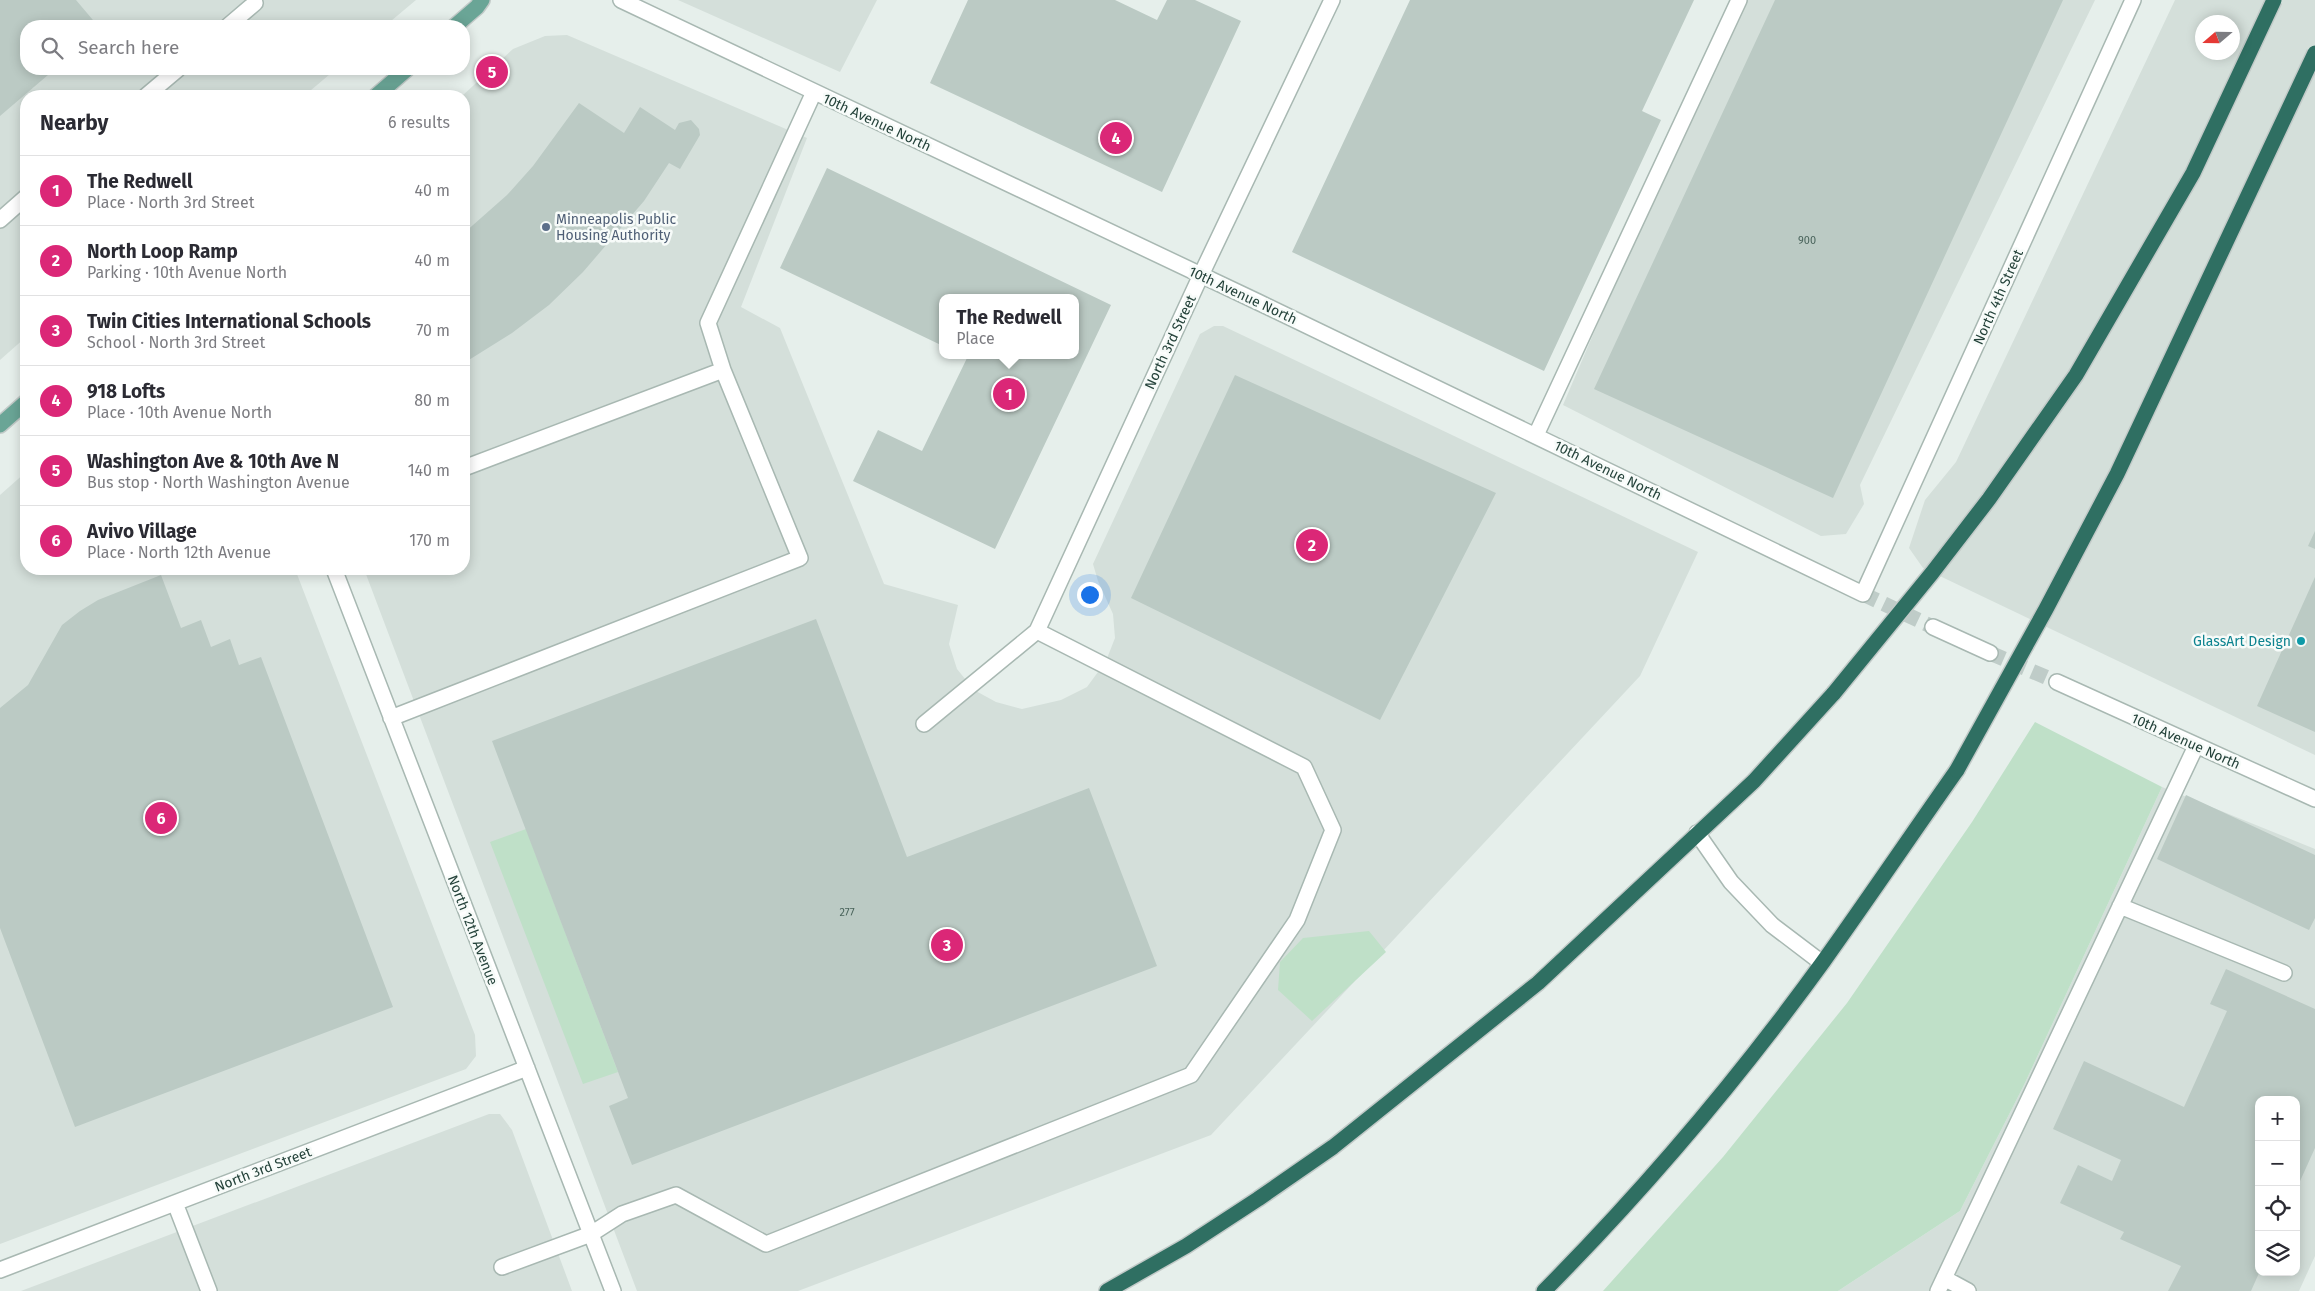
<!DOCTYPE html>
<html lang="en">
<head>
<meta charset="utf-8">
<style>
	:root { --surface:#fff; --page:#f7f7f7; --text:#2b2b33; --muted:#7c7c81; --line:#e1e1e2; --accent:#db2777 }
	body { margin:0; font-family:"Fira Sans",sans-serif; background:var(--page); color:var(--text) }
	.controls { position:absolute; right:15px; bottom:15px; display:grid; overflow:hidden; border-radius:10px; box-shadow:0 2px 12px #0003 }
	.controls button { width:45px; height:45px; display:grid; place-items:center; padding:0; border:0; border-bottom:1px solid var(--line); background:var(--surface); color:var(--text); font:25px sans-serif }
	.compass { position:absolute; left:2195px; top:15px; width:45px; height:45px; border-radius:50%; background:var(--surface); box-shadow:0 2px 12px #0003; rotate:250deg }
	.you { position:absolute; left:1089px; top:594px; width:18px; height:18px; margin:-12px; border:4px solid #fff; border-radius:50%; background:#1a73e8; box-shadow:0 0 0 8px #1a73e833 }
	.badge { display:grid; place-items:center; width:32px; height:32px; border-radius:50%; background:var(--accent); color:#fff; font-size:16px; font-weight:700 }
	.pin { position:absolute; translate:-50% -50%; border:2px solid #fff; box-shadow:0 1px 5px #0006 }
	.popup { position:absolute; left:939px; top:294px; width:140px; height:65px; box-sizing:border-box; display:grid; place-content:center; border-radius:10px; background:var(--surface); filter:drop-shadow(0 1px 4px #0005); font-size:16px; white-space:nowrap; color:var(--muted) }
	.popup b { font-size:19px; color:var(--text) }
	.popup::after { content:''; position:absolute; left:50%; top:100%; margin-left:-10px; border:10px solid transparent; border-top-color:var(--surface) }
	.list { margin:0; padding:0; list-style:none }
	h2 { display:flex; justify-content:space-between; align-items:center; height:65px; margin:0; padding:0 20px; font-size:21px }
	h2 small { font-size:16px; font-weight:400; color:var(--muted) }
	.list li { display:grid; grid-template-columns:32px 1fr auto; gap:15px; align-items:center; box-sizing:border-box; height:70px; padding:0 20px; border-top:1px solid var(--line) }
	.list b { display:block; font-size:19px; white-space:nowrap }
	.list p { margin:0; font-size:16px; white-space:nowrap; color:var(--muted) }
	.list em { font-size:16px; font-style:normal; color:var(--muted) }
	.icon { flex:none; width:28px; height:28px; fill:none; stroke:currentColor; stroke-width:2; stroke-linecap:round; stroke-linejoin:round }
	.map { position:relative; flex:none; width:2315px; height:1291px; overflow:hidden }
	.search { position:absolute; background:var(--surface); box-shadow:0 2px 12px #0003; left:20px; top:20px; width:450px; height:55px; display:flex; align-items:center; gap:12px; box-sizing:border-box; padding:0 18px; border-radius:20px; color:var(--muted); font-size:19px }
	.panel { position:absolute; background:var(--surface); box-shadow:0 2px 12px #0003; left:20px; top:90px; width:450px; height:485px; border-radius:20px }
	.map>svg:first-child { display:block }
	.built { fill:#d4dfda; fill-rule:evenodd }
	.green { fill:#bfe0c8 }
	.building { fill:#bbcac4 }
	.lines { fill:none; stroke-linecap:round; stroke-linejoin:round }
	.minor-tunnel { stroke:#bfccc8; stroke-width:15; stroke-dasharray:15 8; stroke-linecap:butt }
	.minor-casing { stroke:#a8b8b2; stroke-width:18 }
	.major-casing { stroke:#c2cac8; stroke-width:18 }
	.highway-casing { stroke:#c2cac8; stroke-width:18 }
	.minor { stroke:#fff; stroke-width:15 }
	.major { stroke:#6aa596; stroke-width:15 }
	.highway { stroke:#2f6f62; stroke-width:15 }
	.highway-bridge-casing { stroke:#c2cac8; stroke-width:18; stroke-linecap:butt }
	.highway-bridge { stroke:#2f6f62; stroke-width:15 }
	.service-dot { fill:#5c6f8a; stroke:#f7fbf9; stroke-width:2 }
	.culture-dot { fill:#0f9aa8; stroke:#f7fbf9; stroke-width:2 }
	.labels { text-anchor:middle; stroke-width:5; stroke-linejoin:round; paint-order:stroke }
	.number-label { font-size:11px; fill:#4a645c }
	.street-label { font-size:14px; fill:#24423a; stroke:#f7fbf9 }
	.service-label { font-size:14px; fill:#4e5e75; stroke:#f7fbf9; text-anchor:start }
	.culture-label { font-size:14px; fill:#0d838f; stroke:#f7fbf9; text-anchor:end }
</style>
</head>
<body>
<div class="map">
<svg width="2315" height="1291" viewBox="0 0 2315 1291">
	<rect width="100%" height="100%" fill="#e6efeb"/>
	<path class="built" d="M0,0h416l-31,26h-359v43h310l-32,27h-278v241l-26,23z
		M678,0h199l-37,72z
		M1736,0h359l-235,485 4,19 -18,30 -25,2 -258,-131z
		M2175,0h140v755l-392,-187 -14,-20 16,-48 31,-38zM2202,22h30v30h-30z
		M567,35l240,103 -66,169 39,21 104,256 74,21 -9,39 8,25 17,21 22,12 26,7 39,-9 26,-13 19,-26 9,-23 -2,-24 -15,-33 -5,-17 107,-230 14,-8h9l475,226 -58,124 -429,459 -413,156h-161l-273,-722h100v-473h-2l51,-47 32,-13z
		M26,472v97h269l180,466 1,21 -10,13 -466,175v-749z
		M2162,787l153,62v407l-16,35h-461l122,-80 64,-126zM2259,1100h37v172h-37z
		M489,1114h11l12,16 60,161h-551z"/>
	<path class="green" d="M2035,722l127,65 -138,298 -64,126 -122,80h-235l120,-134 124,-154 125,-181z
		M526,829l92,243 -35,12 -93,-242z
		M1369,931l17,21 -74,69 -34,-31 2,-28 23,-24z"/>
	<path class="building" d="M0,0h76l22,26h-72v43h29l-55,47z
		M968,0h147l42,20 10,-20h28l46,21 -79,171 -232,-109z
		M1410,0h284l-52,111 19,9 -117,251 -252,-119z
		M1775,0h288l-230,498 -239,-109z
		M579,103l45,30 16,-26 35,23 4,-7 12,-3 8,9 1,6 -20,34 -11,-6 -25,38 -61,71 -34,33 -37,28 -48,30v-130l43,-38 26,-29z
		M827,168l284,137 -116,244 -142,-68 25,-51 44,21 45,-93 -6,-3h114v-57h-132v48l-163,-78z
		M1235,375l261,118 -116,227 -249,-122z
		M2315,531v18l-7,-3z
		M161,575l20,53 20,-8 10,27 19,-8 9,26 22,-8 132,350 -318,120 -75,-199v-220l28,-23 34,-60 18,-14 18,-11z
		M2315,577v155l-58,-26z
		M816,619l91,238 182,-69 68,178 -525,199 -23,-59 19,-8 -136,-357z
		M2186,795l129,60v63l-6,12 -152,-71z
		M2226,969l89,40v139l-19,42v-90h-37v173l-8,18h-83l13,-25 -61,-27 4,-7 -64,-29 18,-38 34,16 9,-21 -68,-31 31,-68 100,46 43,-96 -17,-7z"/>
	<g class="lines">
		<path class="minor-tunnel" d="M1863,594l70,33
			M1990,653l67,29"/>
		<defs>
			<path id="minor" d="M621,0l637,302 605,292 270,-594
				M228,26l27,-23 -1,-3
				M146,96l32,-27
				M0,220l26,-23
				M723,370l-15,-47 106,-231
				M1536,435l203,-435
				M334,569l279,722
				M1933,627l57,26
				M2057,682l258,117
				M391,718l409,-160 -77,-188 -259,98
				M924,724l113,-93 164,-356 131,-275
				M1697,833l34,49 41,43 50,38
				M2120,906l164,67
				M175,1203l34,88
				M502,1267l89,-33 31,-20 54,-19 90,49 425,-169 106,-155 36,-90 -29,-63 -267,-136
				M0,1270l527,-202
				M1944,1278l24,13
				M1938,1291l258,-545"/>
			<path id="major" d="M455,26l22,-19 5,-7
				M376,96l31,-27
				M0,425l26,-23"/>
			<path id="highway" d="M1107,1291l79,-45 72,-47 75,-52 205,-164 216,-202 80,-88
				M1544,1291c101,-102 195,-213 279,-329 45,-63 89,-128 134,-192"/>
		</defs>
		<use href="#minor" class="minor-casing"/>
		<use href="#major" class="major-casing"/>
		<use href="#highway" class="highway-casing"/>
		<use href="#minor" class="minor"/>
		<use href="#major" class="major"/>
		<use href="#highway" class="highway"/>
		<defs>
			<path id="highway-bridge" d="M1834,693l98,-120 57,-74 87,-124 117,-202 81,-173
				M1957,770l89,-161 71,-135 198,-421"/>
		</defs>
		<use href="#highway-bridge" class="highway-bridge-casing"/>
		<use href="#highway-bridge" class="highway-bridge"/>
	</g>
	<circle class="service-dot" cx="546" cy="227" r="5"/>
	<circle class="culture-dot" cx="2301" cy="641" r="5"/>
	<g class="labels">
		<g class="number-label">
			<text x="1807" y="244">900</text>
			<text x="847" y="916">277</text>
		</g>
		<g class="street-label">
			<text transform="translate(877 122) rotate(25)" y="5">10th Avenue North</text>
			<text transform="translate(1243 295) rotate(25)" y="5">10th Avenue North</text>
			<text transform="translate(1998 297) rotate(-66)" y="5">North 4th Street</text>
			<text transform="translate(1170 342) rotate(-65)" y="5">North 3rd Street</text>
			<text transform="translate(1608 470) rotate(26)" y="5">10th Avenue North</text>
			<text transform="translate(2186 741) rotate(24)" y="5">10th Avenue North</text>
			<text transform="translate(473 930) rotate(69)" y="5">North 12th Avenue</text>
			<text transform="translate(263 1169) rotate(-21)" y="5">North 3rd Street</text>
		</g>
		<g class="service-label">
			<text x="556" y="224">Minneapolis Public<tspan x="556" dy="16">Housing Authority</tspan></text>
		</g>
		<g class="culture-label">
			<text x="2291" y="646">GlassArt Design</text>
		</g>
	</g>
</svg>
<div class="controls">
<button>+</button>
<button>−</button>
<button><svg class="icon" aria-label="locate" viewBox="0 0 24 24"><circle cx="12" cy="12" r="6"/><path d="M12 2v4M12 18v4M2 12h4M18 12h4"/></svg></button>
<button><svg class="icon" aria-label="layers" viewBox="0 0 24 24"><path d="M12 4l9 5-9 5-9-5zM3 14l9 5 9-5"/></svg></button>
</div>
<svg class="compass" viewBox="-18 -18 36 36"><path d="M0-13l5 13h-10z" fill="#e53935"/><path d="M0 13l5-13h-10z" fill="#7c7c81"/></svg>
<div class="you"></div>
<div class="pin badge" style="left:1009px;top:394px">1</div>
<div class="popup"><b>The Redwell</b>Place</div>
<div class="pin badge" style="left:1312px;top:545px">2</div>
<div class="pin badge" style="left:947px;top:945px">3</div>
<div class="pin badge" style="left:1116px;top:138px">4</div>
<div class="pin badge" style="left:492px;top:72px">5</div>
<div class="pin badge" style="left:161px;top:818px">6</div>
<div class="search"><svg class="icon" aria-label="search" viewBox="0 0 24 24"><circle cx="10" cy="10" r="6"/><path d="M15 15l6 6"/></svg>Search here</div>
<section class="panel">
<h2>Nearby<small>6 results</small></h2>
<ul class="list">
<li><span class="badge">1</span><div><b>The Redwell</b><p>Place · North 3rd Street</p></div><em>40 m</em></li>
<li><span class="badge">2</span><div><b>North Loop Ramp</b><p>Parking · 10th Avenue North</p></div><em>40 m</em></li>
<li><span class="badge">3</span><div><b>Twin Cities International Schools</b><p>School · North 3rd Street</p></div><em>70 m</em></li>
<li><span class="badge">4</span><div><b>918 Lofts</b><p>Place · 10th Avenue North</p></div><em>80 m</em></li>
<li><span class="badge">5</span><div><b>Washington Ave &amp; 10th Ave N</b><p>Bus stop · North Washington Avenue</p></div><em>140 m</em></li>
<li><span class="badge">6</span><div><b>Avivo Village</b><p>Place · North 12th Avenue</p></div><em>170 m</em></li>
</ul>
</section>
</div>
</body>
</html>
